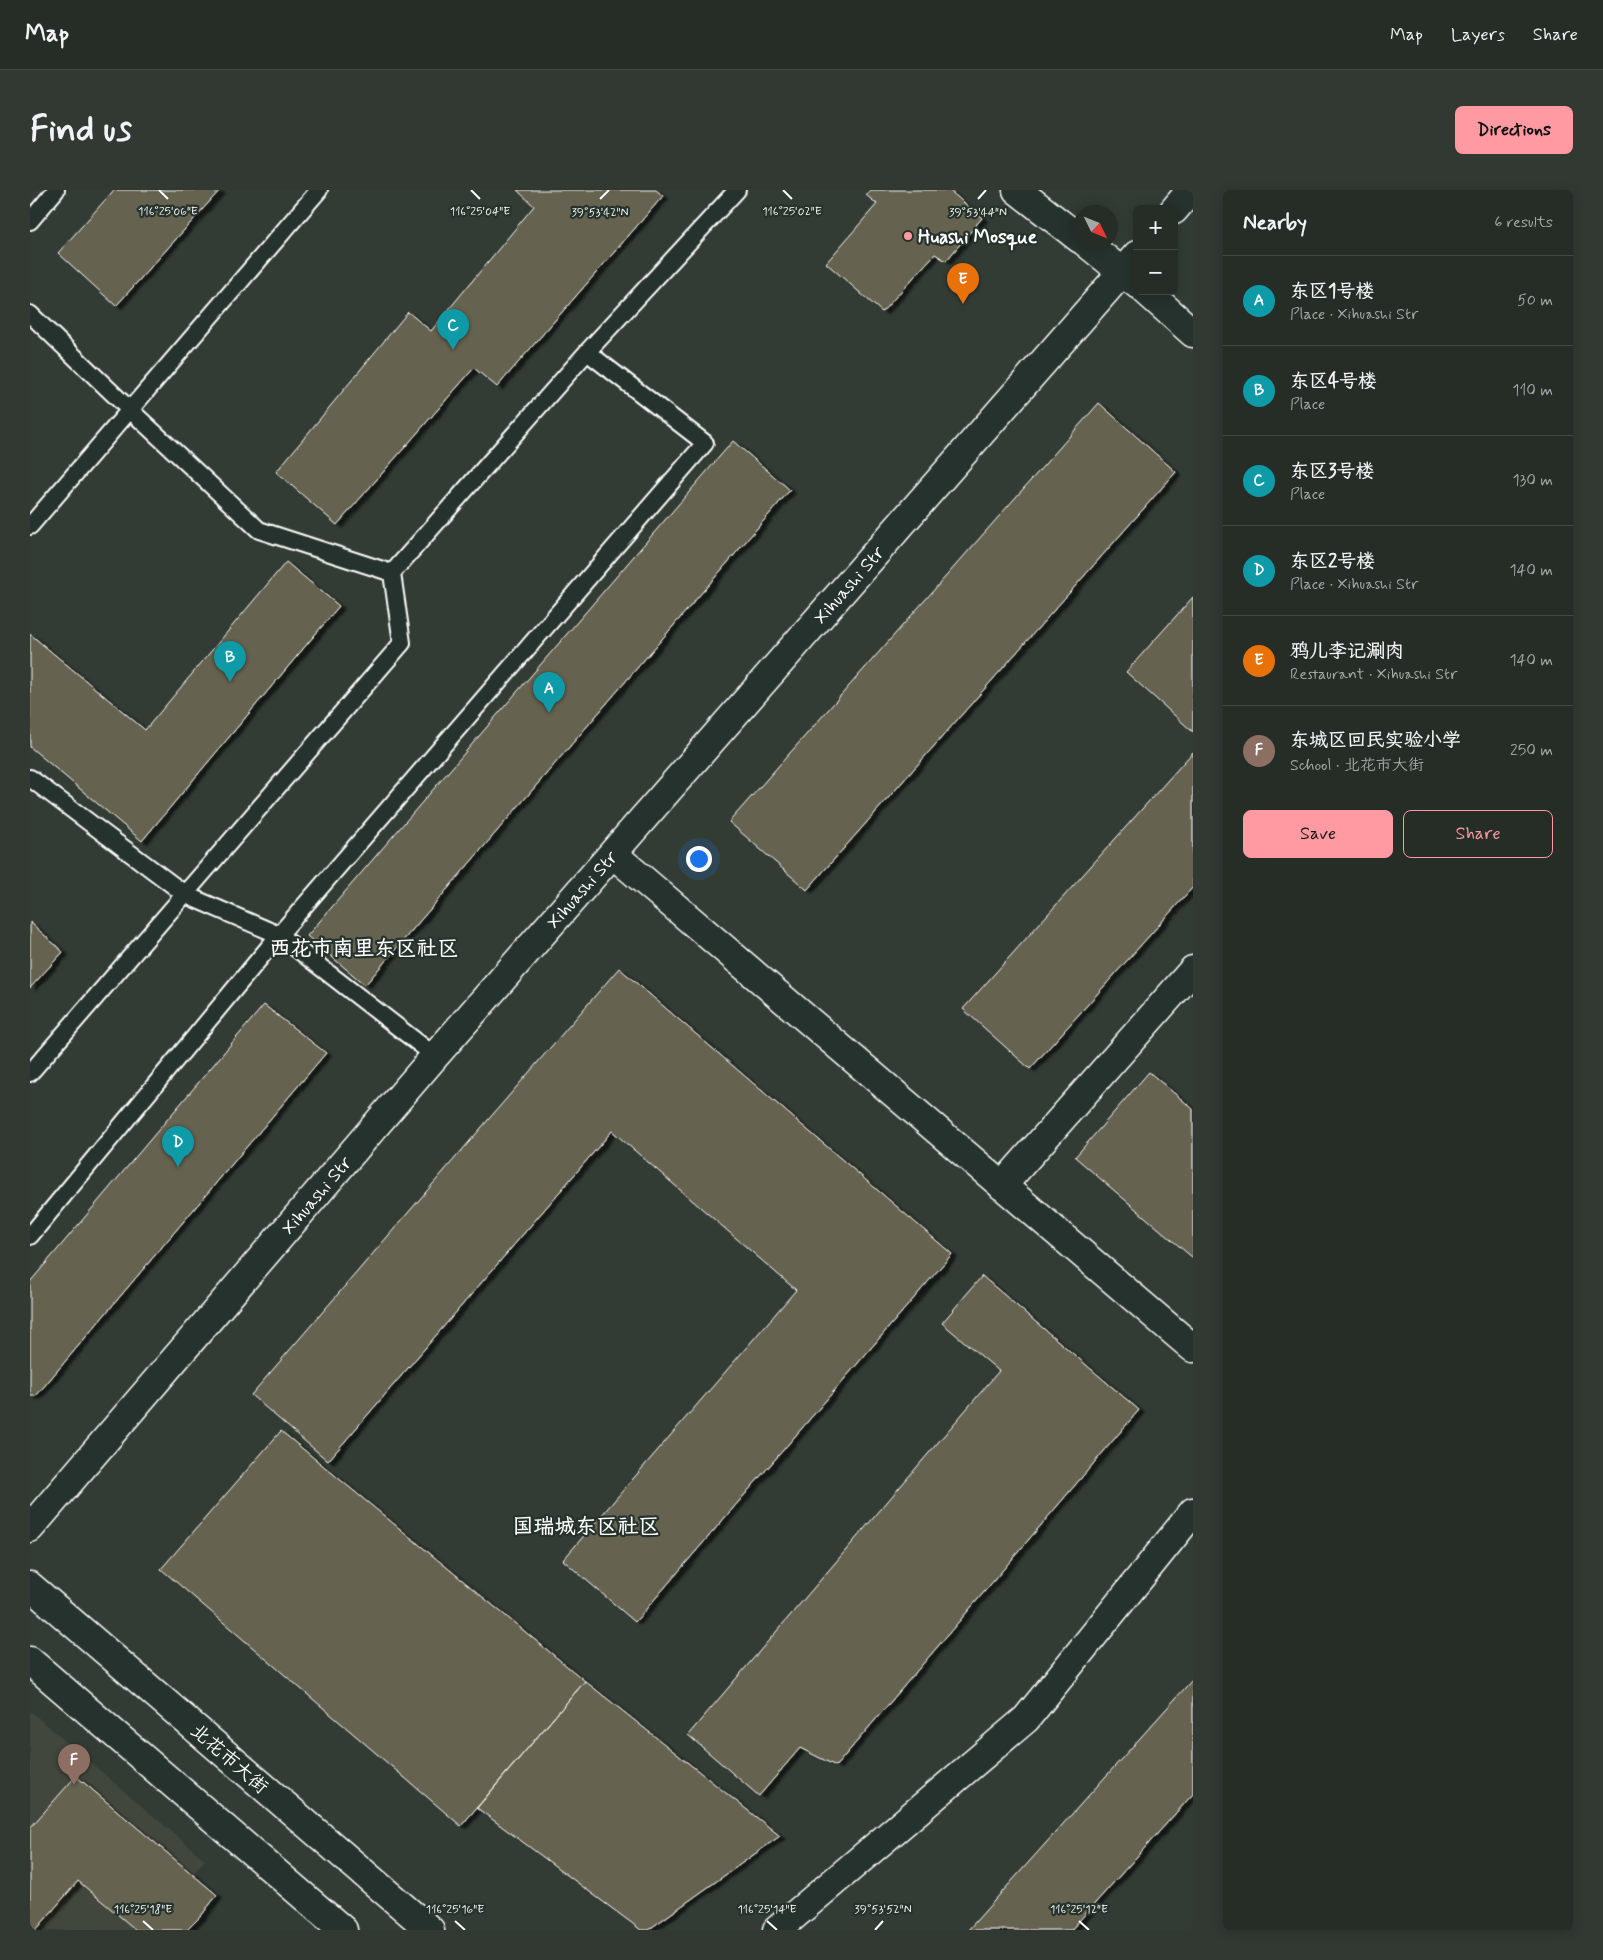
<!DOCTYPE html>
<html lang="en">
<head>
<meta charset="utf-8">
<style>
	:root { --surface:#262d27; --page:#323933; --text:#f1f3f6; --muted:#a4a8a7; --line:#424944; --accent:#ff9aa2 }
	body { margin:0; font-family:Mynerve,"LXGW WenKai TC",sans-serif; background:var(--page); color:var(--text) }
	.controls { position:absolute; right:15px; top:15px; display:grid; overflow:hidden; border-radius:8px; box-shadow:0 2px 12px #0003 }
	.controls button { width:45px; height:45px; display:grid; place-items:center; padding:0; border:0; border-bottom:1px solid var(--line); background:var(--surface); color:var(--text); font:25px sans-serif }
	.compass { position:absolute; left:1043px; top:15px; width:45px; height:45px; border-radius:50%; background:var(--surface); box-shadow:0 2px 12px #0003; rotate:133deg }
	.you { position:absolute; left:668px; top:668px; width:18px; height:18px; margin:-12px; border:4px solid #fff; border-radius:50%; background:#1a73e8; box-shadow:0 0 0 8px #1a73e833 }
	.badge { display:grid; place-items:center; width:32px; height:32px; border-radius:50%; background:var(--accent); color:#fff; font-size:16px; font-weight:700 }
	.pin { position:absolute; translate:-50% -41px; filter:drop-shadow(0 1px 2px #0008) }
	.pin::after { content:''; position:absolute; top:26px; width:18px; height:15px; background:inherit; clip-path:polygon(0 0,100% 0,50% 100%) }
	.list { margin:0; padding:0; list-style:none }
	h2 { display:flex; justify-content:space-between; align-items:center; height:65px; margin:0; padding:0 20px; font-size:21px }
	h2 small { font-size:16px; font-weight:400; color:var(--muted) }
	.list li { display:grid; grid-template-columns:32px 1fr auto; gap:15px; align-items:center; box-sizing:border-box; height:90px; padding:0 20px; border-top:1px solid var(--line) }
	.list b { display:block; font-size:19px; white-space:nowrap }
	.list p { margin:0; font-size:16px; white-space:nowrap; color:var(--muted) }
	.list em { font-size:16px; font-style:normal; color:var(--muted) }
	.actions { display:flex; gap:10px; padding:15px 20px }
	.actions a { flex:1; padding:11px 0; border:1px solid var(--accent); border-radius:8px; text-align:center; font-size:18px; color:var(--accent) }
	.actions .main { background:var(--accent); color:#111 }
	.map { position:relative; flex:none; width:1163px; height:1740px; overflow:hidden; border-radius:8px }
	header { display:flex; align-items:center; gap:30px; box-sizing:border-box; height:70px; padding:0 25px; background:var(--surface); border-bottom:1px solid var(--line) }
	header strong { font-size:24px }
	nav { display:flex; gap:28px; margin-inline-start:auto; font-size:18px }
	.intro { display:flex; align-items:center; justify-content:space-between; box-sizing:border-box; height:120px; padding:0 30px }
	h1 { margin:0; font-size:35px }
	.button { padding:12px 22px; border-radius:8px; background:var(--accent); color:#111; font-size:18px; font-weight:700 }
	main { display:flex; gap:30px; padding:0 30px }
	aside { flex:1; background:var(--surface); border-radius:8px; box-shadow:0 2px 12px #0003 }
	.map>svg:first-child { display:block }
	.built { fill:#42473c }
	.building { fill:#65624f; stroke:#fff; filter:url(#shadow) }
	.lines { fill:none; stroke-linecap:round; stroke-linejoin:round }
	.service-casing { stroke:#fff; stroke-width:20 }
	.minor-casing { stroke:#fff; stroke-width:31 }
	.tertiary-casing { stroke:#fff; stroke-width:31 }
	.secondary-casing { stroke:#fff; stroke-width:31 }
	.service { stroke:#26332d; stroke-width:16 }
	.minor { stroke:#26332d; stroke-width:28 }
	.tertiary { stroke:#26332d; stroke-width:28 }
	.secondary { stroke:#26332d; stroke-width:28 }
	.ticks { fill:none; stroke:#fff; stroke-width:2 }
	.poi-dot { fill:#ff9aa2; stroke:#26332d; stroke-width:2 }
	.labels { text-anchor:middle; stroke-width:4.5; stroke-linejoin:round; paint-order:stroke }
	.poi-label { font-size:19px; font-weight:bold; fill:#fff; stroke:#26332d; text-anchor:start }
	.street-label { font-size:19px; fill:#fff; stroke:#26332d }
	.quarter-label { font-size:21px; font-weight:bold; fill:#fff; stroke:#26332d }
	.ticks-label { font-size:12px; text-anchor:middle; fill:#fff; stroke:#26332d; stroke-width:4.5; stroke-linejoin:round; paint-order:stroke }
</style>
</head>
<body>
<header>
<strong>Map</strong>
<nav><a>Map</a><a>Layers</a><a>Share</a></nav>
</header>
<div class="intro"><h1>Find us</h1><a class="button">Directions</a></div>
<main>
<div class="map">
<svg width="1163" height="1740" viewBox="0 0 1163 1740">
	<defs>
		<filter id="shadow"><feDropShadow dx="5.5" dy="3" stdDeviation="1" flood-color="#0009"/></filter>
	</defs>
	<rect width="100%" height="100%" fill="#333c34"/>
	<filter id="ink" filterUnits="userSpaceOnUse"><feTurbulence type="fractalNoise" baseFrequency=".02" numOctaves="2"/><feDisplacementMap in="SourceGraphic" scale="10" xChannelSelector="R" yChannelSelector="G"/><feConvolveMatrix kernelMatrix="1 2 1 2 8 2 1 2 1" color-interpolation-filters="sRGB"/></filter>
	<g filter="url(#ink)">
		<path class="built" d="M0,1521l175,149 -60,70h-115z"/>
		<path class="building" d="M84,0h106l-104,116 -58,-53z
			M487,0h139l7,6 -166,191 -23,-19 -137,157 -61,-53 132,-160 23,19 103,-125z
			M840,0h79l33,28 -36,43 -11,-7 -53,58 -56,-49 51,-59 -11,-9z
			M1069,213l77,69 -369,418 -78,-68z
			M703,251l57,49 -425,495 -58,-49z
			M256,372l53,44 -197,235 -112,-94v-113l115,96z
			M1163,407v135l-67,-60z
			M1163,562v135l-163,182 -67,-60z
			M0,732l33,30 -33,36z
			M589,778l333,286 -317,368 -72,-62 233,-270 -184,-159 -284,330 -77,-66z
			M234,815l62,48 -290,343h-6v-114z
			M1119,882l44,37v149l-118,-101z
			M952,1086l157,134 -303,356 -36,-18 -41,48 -71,-61 311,-364 -57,-48z
			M251,1241l304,250 -124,145 -300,-257z
			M1163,1489v115l-122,136h-103z
			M555,1491l195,155 -132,94h-7l-164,-122z
			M46,1586l141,119 -16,21 -14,14h-51l-58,-49 -42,49h-6v-102z"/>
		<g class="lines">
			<defs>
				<path id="service" d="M0,31l26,-31
					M0,124l99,95 130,121 133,43
					M0,336l289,-336
					M0,588l156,117 93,40 156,121
					M0,883l372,-430 -10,-70 195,-221 150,-162
					M0,1046l249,-301 426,-492 -118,-91"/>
				<path id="minor" d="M987,0l63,49
					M1055,52l52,42
					M1116,101l47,42
					M583,664l580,494
					M972,996l191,-216
					M747,1740l249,-211 167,-207"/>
				<g id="tertiary">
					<path d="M1144,20l17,-20"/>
					<path id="s1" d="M0,1338l405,-472 702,-801"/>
				</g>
				<path id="secondary" d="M0,1396l400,344
					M0,1471l313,269"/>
			</defs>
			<use href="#service" class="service-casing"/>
			<use href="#minor" class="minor-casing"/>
			<use href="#tertiary" class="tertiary-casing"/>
			<use href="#secondary" class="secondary-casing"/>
			<use href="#service" class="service"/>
			<use href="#minor" class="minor"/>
			<use href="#tertiary" class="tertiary"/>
			<use href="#secondary" class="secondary"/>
		</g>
	</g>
	<path class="ticks" d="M129,0l9,9M441,0l9,9M753,0l9,9M570,9l9,-9M948,9l8,-9M113,1731l10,9M425,1731l10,9M737,1731l10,9M1049,1731l10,9M845,1740l8,-9"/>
	<circle class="poi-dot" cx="878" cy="46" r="5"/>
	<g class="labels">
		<g class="poi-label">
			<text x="888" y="53">Huashi Mosque</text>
		</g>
		<g class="street-label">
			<text dy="7" stroke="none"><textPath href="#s1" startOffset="1249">Xihuashi Str</textPath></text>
			<text dy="7" stroke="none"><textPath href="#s1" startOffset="844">Xihuashi Str</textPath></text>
			<text dy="7" stroke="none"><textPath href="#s1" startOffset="439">Xihuashi Str</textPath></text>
			<text transform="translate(200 1568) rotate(41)" y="7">北花市大街</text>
		</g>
		<g class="quarter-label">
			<text x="334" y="765">西花市南里东区社区</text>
			<text x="556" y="1343">国瑞城东区社区</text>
		</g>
	</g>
	<g class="ticks-label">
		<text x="138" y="25">116°25'06"E</text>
		<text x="450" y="25">116°25'04"E</text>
		<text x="762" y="25">116°25'02"E</text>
		<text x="570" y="26">39°53'42"N</text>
		<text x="948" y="26">39°53'44"N</text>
		<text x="853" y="1723">39°53'52"N</text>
		<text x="113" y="1723">116°25'18"E</text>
		<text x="425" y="1723">116°25'16"E</text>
		<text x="737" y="1723">116°25'14"E</text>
		<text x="1049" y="1723">116°25'12"E</text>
	</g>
</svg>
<div class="controls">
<button>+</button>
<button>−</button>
</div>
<svg class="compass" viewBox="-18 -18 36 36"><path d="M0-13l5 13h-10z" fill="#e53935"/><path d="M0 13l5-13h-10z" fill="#a4a8a7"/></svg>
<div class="you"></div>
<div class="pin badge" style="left:519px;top:523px;background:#0f9aa8">A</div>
<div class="pin badge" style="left:200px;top:492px;background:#0f9aa8">B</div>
<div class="pin badge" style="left:423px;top:160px;background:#0f9aa8">C</div>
<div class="pin badge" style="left:148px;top:977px;background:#0f9aa8">D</div>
<div class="pin badge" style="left:933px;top:114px;background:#e8710a">E</div>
<div class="pin badge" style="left:44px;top:1595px;background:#8d6e63">F</div>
</div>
<aside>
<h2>Nearby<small>6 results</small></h2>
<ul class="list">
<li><span class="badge" style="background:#0f9aa8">A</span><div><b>东区1号楼</b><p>Place · Xihuashi Str</p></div><em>50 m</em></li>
<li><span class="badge" style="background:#0f9aa8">B</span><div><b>东区4号楼</b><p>Place</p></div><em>110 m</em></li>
<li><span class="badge" style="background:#0f9aa8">C</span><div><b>东区3号楼</b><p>Place</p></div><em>130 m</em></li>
<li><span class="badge" style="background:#0f9aa8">D</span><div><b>东区2号楼</b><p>Place · Xihuashi Str</p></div><em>140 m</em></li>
<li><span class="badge" style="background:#e8710a">E</span><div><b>鸦儿李记涮肉</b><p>Restaurant · Xihuashi Str</p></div><em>140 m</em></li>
<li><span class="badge" style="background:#8d6e63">F</span><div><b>东城区回民实验小学</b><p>School · 北花市大街</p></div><em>250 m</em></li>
</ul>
<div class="actions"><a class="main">Save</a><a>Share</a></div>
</aside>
</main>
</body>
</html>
